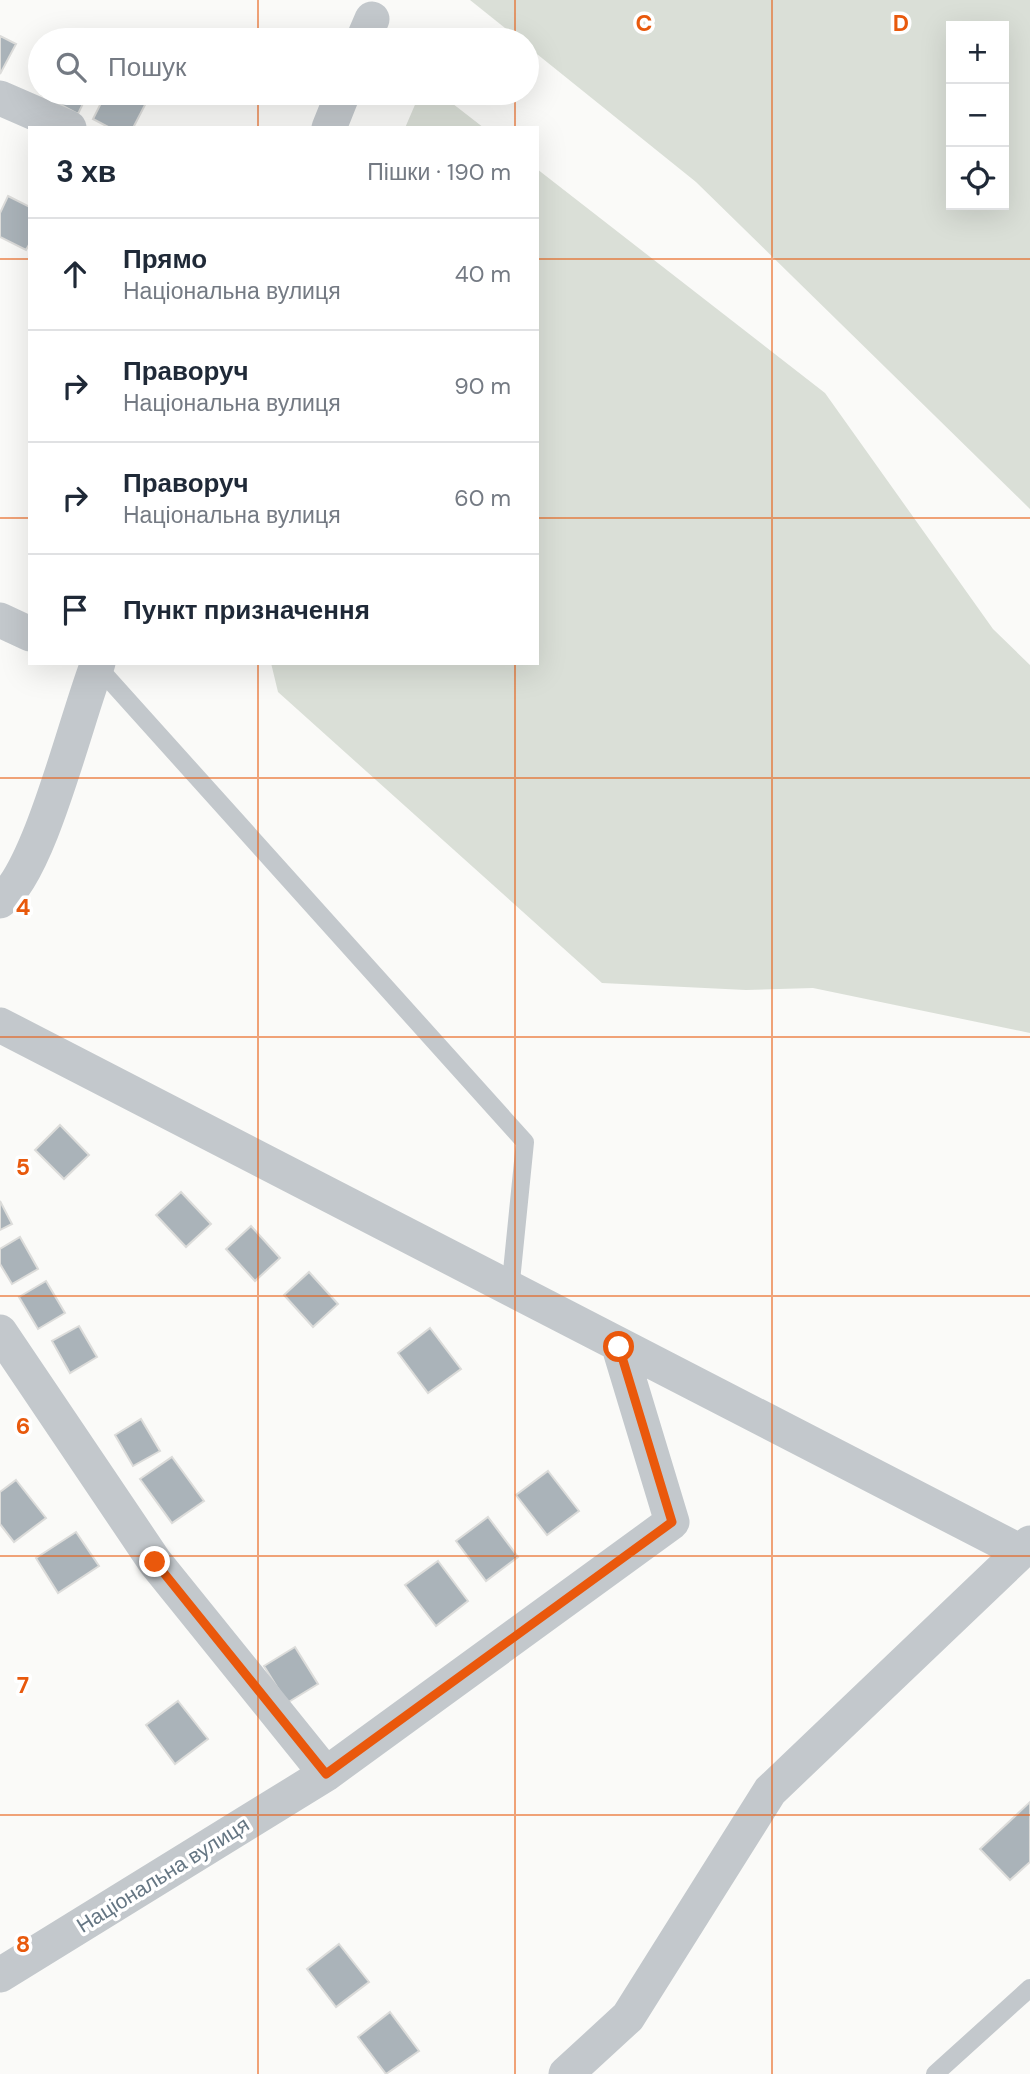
<!DOCTYPE html>
<html lang="uk">
<head>
<meta charset="utf-8">
<style>
	:root { --surface:#fff; --page:#f6f6f7; --text:#1f2937; --muted:#747a83; --line:#e0e1e3 }
	body { margin:0; font-family:"DM Sans",sans-serif; background:var(--page); color:var(--text) }
	.controls { position:absolute; right:21px; top:21px; display:grid; overflow:hidden; border-radius:0px; box-shadow:0 7px 28px #0002 }
	.controls button { width:63px; height:63px; display:grid; place-items:center; padding:0; border:0; border-bottom:2px solid var(--line); background:var(--surface); color:var(--text); font:35px sans-serif }
	.stop { position:absolute; width:21px; height:21px; margin:-16px; border:5px solid #ea580c; border-radius:50%; background:#fff }
	.stop.end { background:#ea580c; border-color:#fff; box-shadow:0 2px 7px #0008 }
	.list { margin:0; padding:0; list-style:none }
	h2 { display:flex; justify-content:space-between; align-items:center; height:91px; margin:0; padding:0 28px; font-size:30px }
	h2 small { font-size:23px; font-weight:400; color:var(--muted) }
	.list li { display:grid; grid-template-columns:46px 1fr auto; gap:21px; align-items:center; box-sizing:border-box; height:112px; padding:0 28px; border-top:2px solid var(--line) }
	.list b { display:block; font-size:26px; white-space:nowrap }
	.list p { margin:0; font-size:23px; white-space:nowrap; color:var(--muted) }
	.list em { font-size:23px; font-style:normal; color:var(--muted) }
	.icon { flex:none; width:38px; height:38px; fill:none; stroke:currentColor; stroke-width:2; stroke-linecap:round; stroke-linejoin:round }
	.map { position:relative; flex:none; width:1030px; height:2074px; overflow:hidden }
	.search { position:absolute; background:var(--surface); box-shadow:0 7px 28px #0002; left:28px; top:28px; width:511px; height:77px; display:flex; align-items:center; gap:18px; box-sizing:border-box; padding:0 24px; border-radius:38px; color:var(--muted); font-size:26px }
	.panel { position:absolute; background:var(--surface); box-shadow:0 7px 28px #0002; left:28px; top:126px; width:511px; height:539px; border-radius:0px }
	.map>svg:first-child { display:block }
	.green { fill:#dadfd7; fill-rule:evenodd }
	.building { fill:#aab3b9; stroke:#dcdcda; stroke-width:2 }
	.lines { fill:none; stroke-linecap:round; stroke-linejoin:round }
	.service { stroke:#c3c8cc; stroke-width:18 }
	.minor { stroke:#c3c8cc; stroke-width:35 }
	.route { stroke:#ea580c; stroke-width:9 }
	.grid { fill:none; stroke:#e8590c; stroke-width:2; stroke-opacity:0.55 }
	.labels { text-anchor:middle; stroke-width:7; stroke-linejoin:round; paint-order:stroke }
	.street-label { font-size:21px; fill:#657683; stroke:#fff }
	.grid-label { font-size:23px; text-anchor:middle; font-weight:bold; fill:#e8590c; stroke:#fff; stroke-width:7; stroke-linejoin:round; paint-order:stroke }
</style>
</head>
<body>
<div class="map">
<svg width="1030" height="2074" viewBox="0 0 1030 2074">
	<rect width="100%" height="100%" fill="#fafaf8"/>
	<path class="green" d="M470,0h560v509l-334,-327 -169,-136v-6h-7zM1004,26v179h-53v-179z
		M420,93h19l45,35h-79z
		M537,169l288,224 168,236 37,36v368l-217,-45 -67,2 -144,-7 -324,-291 -7,-29h266z"/>
	<path class="building" d="M0,36l16,8 -16,30z
		M43,93h45l-10,21 -36,-19z
		M106,93h24l17,8 -14,27h-23l-17,-9z
		M8,196l22,11v36l-4,7 -26,-13v-24z
		M60,1125l29,30 -25,24 -29,-29z
		M181,1192l30,32 -25,23 -30,-32z
		M0,1201l12,23 -12,6z
		M251,1226l29,32 -25,23 -29,-32z
		M20,1237l18,32 -26,15 -12,-20v-15z
		M309,1272l29,32 -25,23 -29,-32z
		M46,1281l19,32 -27,16 -19,-32z
		M79,1326l18,31 -27,16 -18,-32z
		M430,1328l31,41 -33,24 -30,-40z
		M141,1419l19,32 -27,15 -18,-31z
		M172,1457l32,44 -32,22 -32,-44z
		M548,1471l31,40 -32,24 -31,-40z
		M16,1480l30,38 -32,24 -14,-18v-32z
		M488,1517l30,40 -32,24 -30,-40z
		M76,1532l23,34 -41,27 -22,-35z
		M438,1561l30,40 -32,25 -31,-41z
		M295,1647l23,37 -31,19 -23,-37z
		M178,1701l30,38 -33,25 -29,-39z
		M1030,1802v60l-20,18 -30,-31z
		M339,1944l30,38 -33,25 -29,-38z
		M390,2012l29,39 -33,23 -28,-37z"/>
	<g class="lines">
		<path class="service" d="M97,666l428,476 -15,149
			M935,2074l95,-86"/>
		<path class="minor" d="M363,40l9,-21
			M0,98l69,30
			M329,128l14,-35
			M0,620l30,14
			M0,901c40,-28 77,-186 98,-238
			M0,1025l1021,527
			M0,1332l155,230 171,212
			M0,1975l326,-201 346,-252 -53,-175
			M566,2074l62,-57 142,-226 260,-248"/>
	</g>
	<g class="lines">
		<path class="route" d="M155,1562l171,212 346,-252 -53,-175"/>
	</g>
	<path class="grid" d="M258,0v40M515,0v40M772,0v2074M258,93v35M515,93v35M0,259h30M537,259h493M0,518h30M537,518h493M258,663v1411M515,663v1411M0,778h1030M0,1037h1030M0,1296h1030M0,1556h1030M0,1815h1030"/>
	<g class="labels">
		<g class="street-label">
			<text transform="translate(163 1875) rotate(-32)" y="7">Національна вулиця</text>
		</g>
	</g>
	<g class="grid-label">
		<text x="644" y="31">C</text>
		<text x="901" y="31">D</text>
		<text x="23" y="915">4</text>
		<text x="23" y="1175">5</text>
		<text x="23" y="1434">6</text>
		<text x="23" y="1693">7</text>
		<text x="23" y="1952">8</text>
	</g>
</svg>
<div class="controls">
<button>+</button>
<button>−</button>
<button><svg class="icon" aria-label="locate" viewBox="0 0 24 24"><circle cx="12" cy="12" r="6"/><path d="M12 2v4M12 18v4M2 12h4M18 12h4"/></svg></button>
</div>
<div class="stop" style="left:619px;top:1347px"></div>
<div class="stop end" style="left:155px;top:1562px"></div>
<div class="search"><svg class="icon" aria-label="search" viewBox="0 0 24 24"><circle cx="10" cy="10" r="6"/><path d="M15 15l6 6"/></svg>Пошук</div>
<section class="panel">
<h2>3 хв<small>Пішки · 190 m</small></h2>
<ul class="list">
<li><svg class="icon" aria-label="ahead" viewBox="0 0 24 24"><path d="M12 20V5M6 11l6-6 6 6"/></svg><div><b>Прямо</b><p>Національна вулиця</p></div><em>40 m</em></li>
<li><svg class="icon" aria-label="right" viewBox="0 0 24 24"><path d="M7 20v-9h11M14 6l5 5-5 5"/></svg><div><b>Праворуч</b><p>Національна вулиця</p></div><em>90 m</em></li>
<li><svg class="icon" aria-label="right" viewBox="0 0 24 24"><path d="M7 20v-9h11M14 6l5 5-5 5"/></svg><div><b>Праворуч</b><p>Національна вулиця</p></div><em>60 m</em></li>
<li><svg class="icon" aria-label="arrive" viewBox="0 0 24 24"><path d="M6 21V4h12l-3 4 3 4H6"/></svg><div><b>Пункт призначення</b></div></li>
</ul>
</section>
</div>
</body>
</html>
